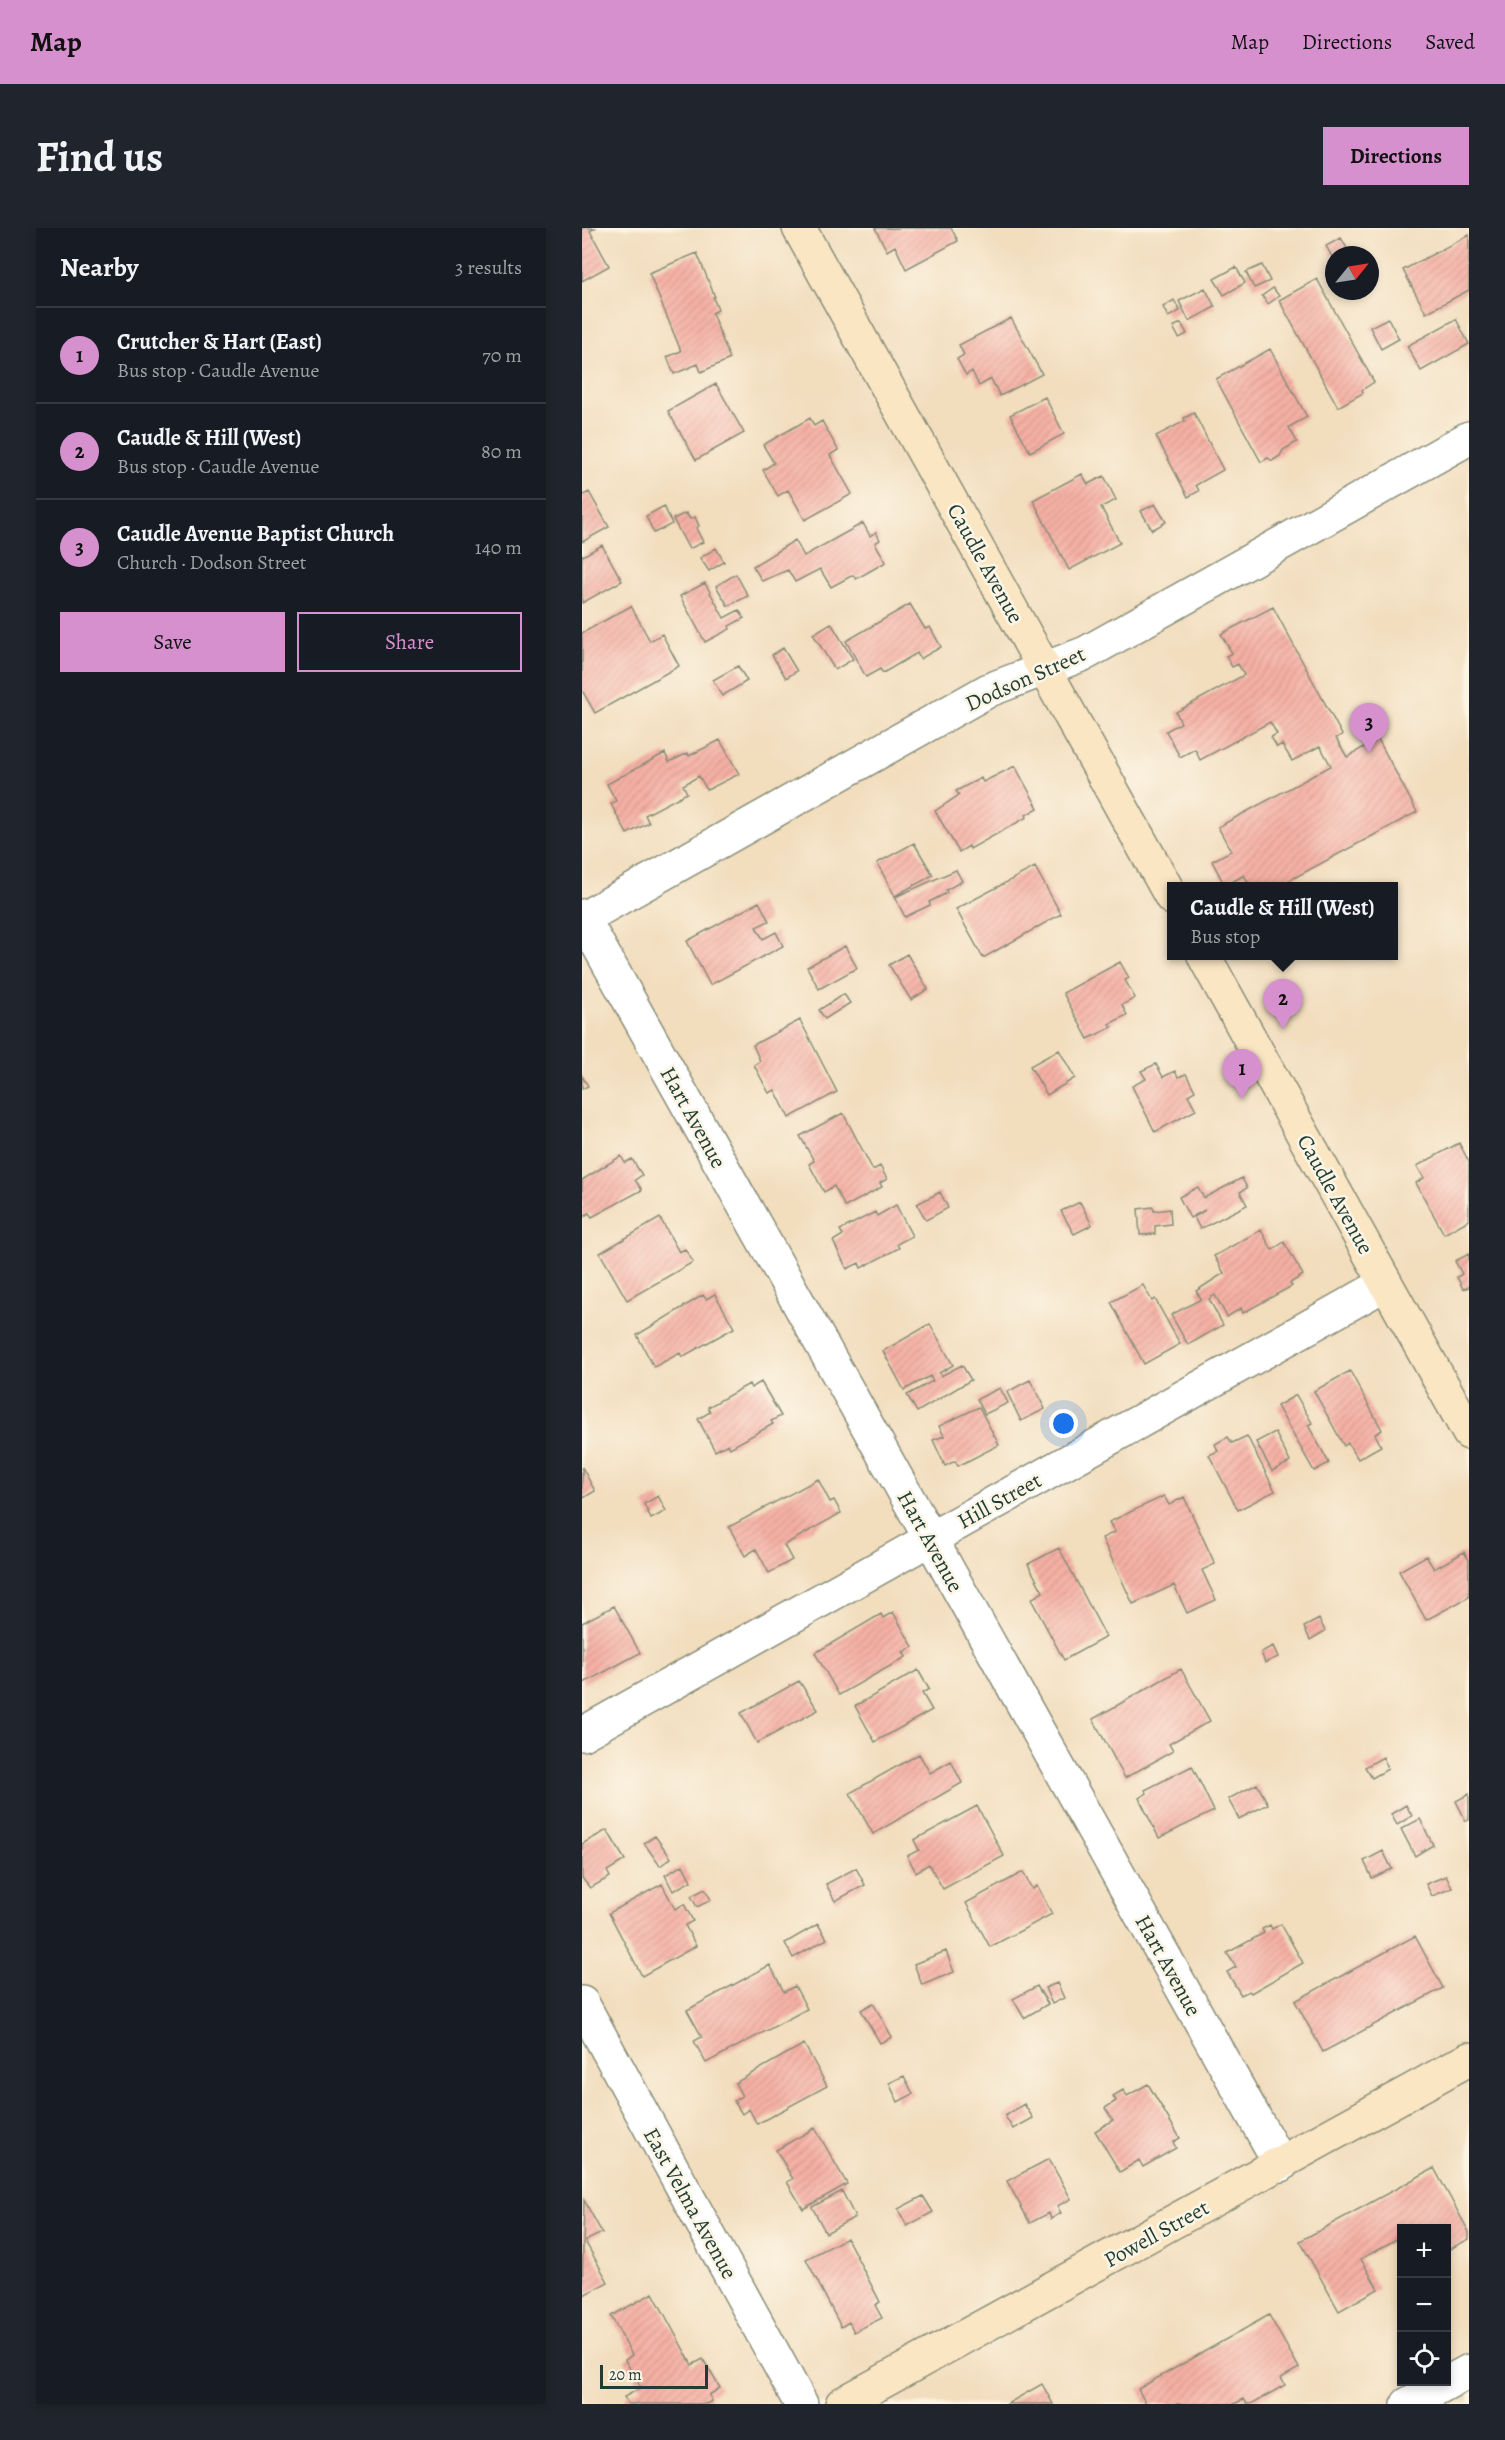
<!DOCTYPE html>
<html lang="en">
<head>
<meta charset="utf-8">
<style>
	:root { --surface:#171b24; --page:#20242c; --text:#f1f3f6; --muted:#9ea1a6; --line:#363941; --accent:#d690ce }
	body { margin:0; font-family:Alegreya,serif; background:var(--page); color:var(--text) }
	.controls { position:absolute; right:18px; bottom:18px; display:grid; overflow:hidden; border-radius:0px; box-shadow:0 3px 9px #0003 }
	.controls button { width:54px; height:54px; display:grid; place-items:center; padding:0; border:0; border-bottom:2px solid var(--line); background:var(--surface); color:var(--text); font:30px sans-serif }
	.compass { position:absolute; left:743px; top:18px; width:54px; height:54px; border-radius:50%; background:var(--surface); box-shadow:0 3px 9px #0003; rotate:60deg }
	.scale { position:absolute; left:18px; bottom:15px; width:108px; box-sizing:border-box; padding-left:6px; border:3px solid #1f3d34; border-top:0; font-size:16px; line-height:21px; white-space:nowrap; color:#1f3d34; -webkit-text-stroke:4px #fcf5e5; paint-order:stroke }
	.you { position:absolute; left:482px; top:1196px; width:21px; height:21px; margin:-15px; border:4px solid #fff; border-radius:50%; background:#1a73e8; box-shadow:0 0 0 9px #1a73e833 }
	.badge { display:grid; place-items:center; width:39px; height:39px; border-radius:50%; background:var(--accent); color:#111; font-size:20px; font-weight:700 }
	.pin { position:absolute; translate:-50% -50px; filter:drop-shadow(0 2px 3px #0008) }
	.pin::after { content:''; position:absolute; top:32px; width:21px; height:18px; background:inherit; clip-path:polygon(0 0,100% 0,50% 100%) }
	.popup { position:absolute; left:585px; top:654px; width:231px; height:78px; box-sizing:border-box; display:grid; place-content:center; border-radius:0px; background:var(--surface); filter:drop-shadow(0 2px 4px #0005); font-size:20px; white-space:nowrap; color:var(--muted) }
	.popup b { font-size:22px; color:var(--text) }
	.popup::after { content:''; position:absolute; left:50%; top:100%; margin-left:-12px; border:12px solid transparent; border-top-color:var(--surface) }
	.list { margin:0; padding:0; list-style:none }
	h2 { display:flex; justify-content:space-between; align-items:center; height:78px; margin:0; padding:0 24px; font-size:26px }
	h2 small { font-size:20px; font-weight:400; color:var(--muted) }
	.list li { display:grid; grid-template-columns:39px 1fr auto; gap:18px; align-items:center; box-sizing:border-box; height:96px; padding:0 24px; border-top:2px solid var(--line) }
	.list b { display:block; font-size:22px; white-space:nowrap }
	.list p { margin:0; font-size:20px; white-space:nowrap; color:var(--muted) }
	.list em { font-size:20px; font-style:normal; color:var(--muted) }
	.actions { display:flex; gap:12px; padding:18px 24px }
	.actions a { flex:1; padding:14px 0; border:2px solid var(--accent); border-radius:0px; text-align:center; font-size:21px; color:var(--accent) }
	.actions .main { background:var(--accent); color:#111 }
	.icon { flex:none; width:33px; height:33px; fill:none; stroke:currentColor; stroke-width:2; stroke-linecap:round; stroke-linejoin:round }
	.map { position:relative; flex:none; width:887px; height:2176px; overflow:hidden; border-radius:0px }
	header { display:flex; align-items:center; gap:36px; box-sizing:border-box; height:84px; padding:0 30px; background:var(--accent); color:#111 }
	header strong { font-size:28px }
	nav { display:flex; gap:33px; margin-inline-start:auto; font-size:21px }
	.intro { display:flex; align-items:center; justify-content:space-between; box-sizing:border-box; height:144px; padding:0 36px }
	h1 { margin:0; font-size:42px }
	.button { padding:15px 27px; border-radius:0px; background:var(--accent); color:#111; font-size:21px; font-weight:700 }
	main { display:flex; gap:36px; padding:0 36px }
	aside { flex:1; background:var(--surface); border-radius:0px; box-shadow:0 3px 9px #0003 }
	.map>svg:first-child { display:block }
	.building { fill:url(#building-hatch) }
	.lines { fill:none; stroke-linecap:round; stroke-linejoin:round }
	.street-casing { stroke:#888d78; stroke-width:36 }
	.secondary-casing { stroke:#888d78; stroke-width:36 }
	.street { stroke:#fff; stroke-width:33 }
	.secondary { stroke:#fbe6c4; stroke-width:33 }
	.labels { text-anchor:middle; stroke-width:5; stroke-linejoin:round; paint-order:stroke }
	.street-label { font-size:22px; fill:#1f3d34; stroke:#fcf5e5 }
</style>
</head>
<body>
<header>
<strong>Map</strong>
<nav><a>Map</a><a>Directions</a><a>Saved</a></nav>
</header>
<div class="intro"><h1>Find us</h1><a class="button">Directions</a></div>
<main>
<aside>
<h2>Nearby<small>3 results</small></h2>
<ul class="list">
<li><span class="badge">1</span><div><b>Crutcher &amp; Hart (East)</b><p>Bus stop · Caudle Avenue</p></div><em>70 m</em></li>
<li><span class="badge">2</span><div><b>Caudle &amp; Hill (West)</b><p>Bus stop · Caudle Avenue</p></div><em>80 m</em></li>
<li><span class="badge">3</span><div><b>Caudle Avenue Baptist Church</b><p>Church · Dodson Street</p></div><em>140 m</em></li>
</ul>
<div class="actions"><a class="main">Save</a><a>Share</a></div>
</aside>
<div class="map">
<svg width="887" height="2176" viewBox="0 0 887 2176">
	<defs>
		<pattern id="building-hatch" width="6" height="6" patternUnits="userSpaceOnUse" patternTransform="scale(1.5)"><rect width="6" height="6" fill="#f6b0a5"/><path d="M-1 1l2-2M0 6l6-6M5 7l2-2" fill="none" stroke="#d2988f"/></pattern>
	</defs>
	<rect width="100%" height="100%" fill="#fcf5e5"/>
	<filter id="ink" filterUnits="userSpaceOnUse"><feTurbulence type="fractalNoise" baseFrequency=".0167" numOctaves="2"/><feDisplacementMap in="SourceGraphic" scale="12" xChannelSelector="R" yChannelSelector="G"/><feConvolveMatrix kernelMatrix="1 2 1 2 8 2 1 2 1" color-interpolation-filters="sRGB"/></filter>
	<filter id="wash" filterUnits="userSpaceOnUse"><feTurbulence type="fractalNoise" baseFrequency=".008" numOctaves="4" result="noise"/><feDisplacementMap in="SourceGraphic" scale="24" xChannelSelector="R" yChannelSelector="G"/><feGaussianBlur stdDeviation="1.35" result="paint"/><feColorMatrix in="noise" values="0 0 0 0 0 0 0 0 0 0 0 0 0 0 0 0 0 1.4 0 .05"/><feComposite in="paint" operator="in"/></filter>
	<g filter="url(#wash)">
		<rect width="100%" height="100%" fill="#f2ddbd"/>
		<g id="blocks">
			<path class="building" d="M0,0h13l-5,3 19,35 -27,15z
				M293,0h76l7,13 -52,28 -11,-23 -8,5z
				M887,7v55l-43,23 -23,-43z
				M759,10l7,12 -14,5v5l-8,-14z
				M115,25l18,44h-2l5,13 -6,3 18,46 -29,13 -3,-8 -24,10 -7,-17 14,-6 -32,-78z
				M680,37l8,16 -16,7 -8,-16z
				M654,39l9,16 -21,12 -10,-16z
				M735,51l57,103 -12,8 1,3 -25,14 -59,-107z
				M623,60l10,19 -26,14 -10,-20z
				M691,60l6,8 -11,8 -6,-8z
				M592,72l6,11 -12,6 -5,-10z
				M429,90l31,56 -42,22 -9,-17 -12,7 -7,-15 -6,4 -9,-16 7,-4 -5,-10z
				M806,90l11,21 -18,10 -11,-22z
				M874,91l13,25 -48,27 -14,-25z
				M599,95l6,11 -8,4 -6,-11z
				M688,121l37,68 -18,10 8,15 -14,8 -3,6 -8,5 -4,-3 -7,4 -45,-83z
				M134,156l28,49 -48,27 -28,-49z
				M463,169l19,37 -34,18 -20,-37z
				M612,185l29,57 -27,15 3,6 -11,6 -32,-61 29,-15 -1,-3z
				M228,190l4,8 8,-5 16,29 -8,5 22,39 -47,26 -17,-30 -10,6 -15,-26 11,-7 -11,-18z
				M500,246l6,10 16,-8 12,24 -15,7 19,36 -51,27 -36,-70z
				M7,264l20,35 -27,15v-46z
				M573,276l11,18 -14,8 -11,-19z
				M82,278l8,18 -18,9 -8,-17z
				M104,285l4,6 5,-2 4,9 -3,2 7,14 -14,7 -16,-30z
				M281,295l7,13 6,-4 4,8 -5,3 11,19 -30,17 -3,-4 -22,12 -11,-18 -25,13 -7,-12 -26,11 -9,-15 42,-26 9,16z
				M20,317l20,36 -40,22v-49l1,2z
				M134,320l8,14 -15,9 -9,-13z
				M154,346l12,22 -20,10 -12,-20z
				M123,355l19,35 15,-8 5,8 -15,8 1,3 -25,13 -25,-46z
				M328,376l15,25 5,-2 11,20 -21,12 -3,-6 -34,20 -3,-4 -14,8 -20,-36z
				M49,378l19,35 12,-7 17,32 -84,47 -13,-23v-57z
				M691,379l69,128 -6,3 11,19 31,-18 39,73 -138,74h-29l-6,-11 -19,11 -13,-25 19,-10 -13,-24 113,-61 -11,-20 -28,15 -10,-17 -5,3 -6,-10 6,-3 -7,-12 -70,38 -5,-11 -15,8 -14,-26 15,-8 -5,-11 68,-37 -6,-11 -6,3 -6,-11 6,-3 -11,-19z
				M249,395l22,36 -18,11 -22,-36z
				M201,420l14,23 -11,7 -14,-23z
				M156,438l9,15 -25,15 -9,-16z
				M138,512l19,34 -32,16 -8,-14 -16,9 4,8 -42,22 4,8 -22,11 -16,-30 5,-3 -9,-17 58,-31 4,9 19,-9 1,3z
				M433,538l23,42 -12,7 1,2 -57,32 -1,-3 -10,6 -24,-41 24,-16 -3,-4 25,-13 2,4z
				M332,615l19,32 -38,21 -18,-33z
				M453,639l26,47 -78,44 -27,-49z
				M374,642l6,11 -16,9 1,3 -18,9 1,3 -25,12 -10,-20z
				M177,674l10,19 -13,6 7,12 13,-7 7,14 -73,39 -23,-44z
				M263,718l12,22 -38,21 -12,-22z
				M325,726l21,35 -17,11 -22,-35z
				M538,734l9,16 -4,2 10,18 -13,7 5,10 -18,9 3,3 -24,12 -25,-46z
				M262,766l6,9 -25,16 -6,-9z
				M218,792l37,72 -48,26 -14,-28 -6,3 -15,-28 6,-4 -7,-16z
				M477,822l16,28 -28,17 -17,-29z
				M574,836l7,13 12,-6 3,6 8,-3 9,17 -7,4 8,15 -41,22 -23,-46 14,-7 -5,-8z
				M0,848l6,10 -6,3z
				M261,885l30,57 7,-4 7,13 -7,4 2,4 -37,20 -11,-21 -10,6 -15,-28 5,-3 -14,-25z
				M877,915l10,19v58l-25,14 -28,-51 8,-5 -7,-12z
				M39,928l4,7 7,-4 10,16 -7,5 7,10 -50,27 -3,-4 -7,5v-38z
				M660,950l5,10 -7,4 7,13 -47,24 -6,-12 11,-7 -15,8 -11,-21 19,-10 6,11z
				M358,964l8,16 -22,12 -9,-16z
				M498,974l12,23 -18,9 -13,-23z
				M314,977l16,31 -15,8 2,4 -38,20 -2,-5 -12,6 -14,-28 10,-6 -3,-5 35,-18 2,4z
				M571,979l1,4 16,-2 1,15 -16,2v8l-15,1 -2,-26z
				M78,990l19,34 6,-3 8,13 -66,38 -27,-47z
				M679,1002l11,20 12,-8 19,33 -13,8 2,3 -49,27 -2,-5 -14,9 -12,-22 -6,4 14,26 -35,20 -17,-30 30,-16 -5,-8 28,-18 -10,-17z
				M887,1026v33l-6,2 -6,-12 5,-3 -7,-13z
				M561,1057l9,16 3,-2 25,45 -36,20 -33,-62z
				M133,1066l19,34 -52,29 -2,-4 -26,14 -17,-32 66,-40 3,4z
				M348,1096l23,41 -14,8 2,3 21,-11 9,15 -54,32 -10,-17 26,-14 -3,-5 -26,14 -21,-39z
				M768,1143l32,59 -7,4 6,12 -23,13 -10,-16 -4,3 -30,-55z
				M448,1152l15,29 -24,12 -14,-29z
				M179,1154l20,34 -10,5 2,3 -43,24 -2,-4 -13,7 -17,-32 12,-7 -2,-5 41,-23 2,4z
				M418,1160l8,15 -23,11 -8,-15z
				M714,1167l16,28 -4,2 21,38 -15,8 -37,-65z
				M397,1179l20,38 -41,21 -3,-5 -10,5 -12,-26 11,-4 -5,-10z
				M693,1204l15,30 -18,9 -16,-29z
				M665,1208l28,55 -37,19 -29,-55 9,-4 -3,-7 13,-7 4,6z
				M0,1239l13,24 -13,8z
				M236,1251l12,23 4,-2 7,13 -57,32 8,15 -23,13 -13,-24 -11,7 -16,-29z
				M76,1268l8,15 -15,8 -7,-15z
				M582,1268l5,9 15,-8 31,67 -13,6 14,30 -29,13 -13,-28 -41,19 -31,-66 13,-6 -6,-10z
				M477,1320l47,89 -42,23 -33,-61 12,-7 -15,-28z
				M882,1324l5,8v37l-43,23 -27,-49 27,-15 8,13z
				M32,1378l26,47 -58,31v-61z
				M311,1384l20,35 -10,5 3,5 -67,38 -24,-42 66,-39 2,4z
				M737,1391l6,12 -15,9 -6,-13z
				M691,1418l5,11 -13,6 -4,-11z
				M599,1441l29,52 -41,23 4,7 -48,27 -32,-59z
				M336,1442l11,19 -7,4 10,17 -57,32 -20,-36z
				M217,1453l19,29 -61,33 -16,-30z
				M337,1526l11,19 21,-12 11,22 -89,51 -23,-41z
				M801,1529l5,12 -16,9 -7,-11z
				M610,1538l22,45 -55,27 -20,-40 8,-5 -2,-3z
				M675,1556l11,20 -29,15 -11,-20z
				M887,1566v26l-3,1 -10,-20z
				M824,1577l6,11 -15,9 -6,-11z
				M395,1578l27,50 -61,33 -14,-25 -13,8 -9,-16 12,-6 -5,-10z
				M838,1591l13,26 -18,11 -14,-27z
				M25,1602l18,30 -18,11 3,6 -20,11 -8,-10v-34z
				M73,1608l16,22 -11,8 -16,-23z
				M801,1623l9,18 -20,9 -8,-17z
				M101,1637l8,16 -18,10 -8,-16z
				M274,1640l9,17 -30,16 -9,-17z
				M441,1644l9,17 5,-3 15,28 -62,33 -24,-44z
				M864,1648l6,12 -20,8 -6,-12z
				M80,1656l13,25 9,-5 9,17 -8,4 11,21 -54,30 -33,-63z
				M123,1661l6,11 -14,7 -6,-11z
				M236,1696l9,15 -34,19 -8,-15z
				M699,1696l22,39 -52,30 -2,-2 -8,4 -14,-23 9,-5 -9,-14 37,-20 -2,-4 8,-4 2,4z
				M833,1708l28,52 -120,64 -28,-51z
				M364,1723l8,21 -32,13 -8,-21z
				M188,1737l14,27 11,-6 12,23 -101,54 -12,-22 8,-4 -15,-27z
				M475,1755l7,15 -12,6 -7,-16z
				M455,1758l11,18 -24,14 -11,-19z
				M291,1775l19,34 -12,6 -19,-33z
				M222,1816l23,42 -70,38 -8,-15 -7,5 -8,-13 8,-5 -7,-13z
				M322,1848l9,18 -15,8 -9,-19z
				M566,1856l32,54 -7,4 3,6 -33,19 -4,-7 -19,12 -25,-41 18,-11 -8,-12 11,-7 -3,-5 10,-6 4,6z
				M442,1876l9,14 -20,11 -8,-13z
				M233,1900l32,56 -44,25 -16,-27 6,-3 -17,-29z
				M467,1931l22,40 -14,7 4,7 -10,6 -2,-6 -19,10 -23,-42z
				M852,1940l35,64v7l-23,12v-23h-44v8l-41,23 17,30 -39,22 -39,-70z
				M260,1963l13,26 -29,16 -14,-26z
				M341,1968l10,16 -26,14 -9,-17z
				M2,1972l18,33 -17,8 23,41 -26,14z
				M265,2010l33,64 -5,3 7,13 -28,14 -5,-10 -8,5 -35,-68z
				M71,2065l39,72 11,-6 17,29 -11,7 3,6 -6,3h-78l-4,-7 17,-9 -16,-28 7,-5 -21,-39z
				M687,2087l30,53 -18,10 4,7 -34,19h-4l-3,-5 -10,5h-88l-8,-15z
				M460,2156l11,20h-46z"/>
		</g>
	</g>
	<g filter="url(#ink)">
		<use href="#blocks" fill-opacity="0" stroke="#888d78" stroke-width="1.5"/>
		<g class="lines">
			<defs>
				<path id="street" d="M0,688l699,1249
					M0,691l407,-229 97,-37 383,-215
					M0,1506l803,-450
					M0,1775l219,401
					M826,2176l61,-33"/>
				<path id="secondary" d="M217,0l373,670
					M622,728l265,477
					M260,2176l627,-345"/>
			</defs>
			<use href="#street" class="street-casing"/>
			<use href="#secondary" class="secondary-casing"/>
			<use href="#street" class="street"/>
			<use href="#secondary" class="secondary"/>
		</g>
	</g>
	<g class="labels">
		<g class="street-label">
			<text transform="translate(404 335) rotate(61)" y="8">Caudle Avenue</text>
			<text transform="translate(443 450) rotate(-24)" y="8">Dodson Street</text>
			<text transform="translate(112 889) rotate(61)" y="8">Hart Avenue</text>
			<text transform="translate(754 966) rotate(61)" y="8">Caudle Avenue</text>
			<text transform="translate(417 1272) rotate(-29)" y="8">Hill Street</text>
			<text transform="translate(349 1313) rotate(61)" y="8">Hart Avenue</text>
			<text transform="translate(587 1737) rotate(61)" y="8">Hart Avenue</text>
			<text transform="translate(109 1975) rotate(61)" y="8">East Velma Avenue</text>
			<text transform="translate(574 2005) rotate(-29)" y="8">Powell Street</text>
		</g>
	</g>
</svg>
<div class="controls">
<button>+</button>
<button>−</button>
<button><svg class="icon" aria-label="locate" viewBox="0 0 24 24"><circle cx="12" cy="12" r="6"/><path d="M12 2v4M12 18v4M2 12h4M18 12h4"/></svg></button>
</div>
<svg class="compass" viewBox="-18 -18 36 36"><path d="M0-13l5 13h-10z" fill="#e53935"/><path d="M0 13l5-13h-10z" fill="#9ea1a6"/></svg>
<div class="scale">20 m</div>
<div class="you"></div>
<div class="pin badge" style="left:660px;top:871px">1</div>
<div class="pin badge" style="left:701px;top:801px">2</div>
<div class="popup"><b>Caudle &amp; Hill (West)</b>Bus stop</div>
<div class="pin badge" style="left:787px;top:525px">3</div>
</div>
</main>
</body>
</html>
